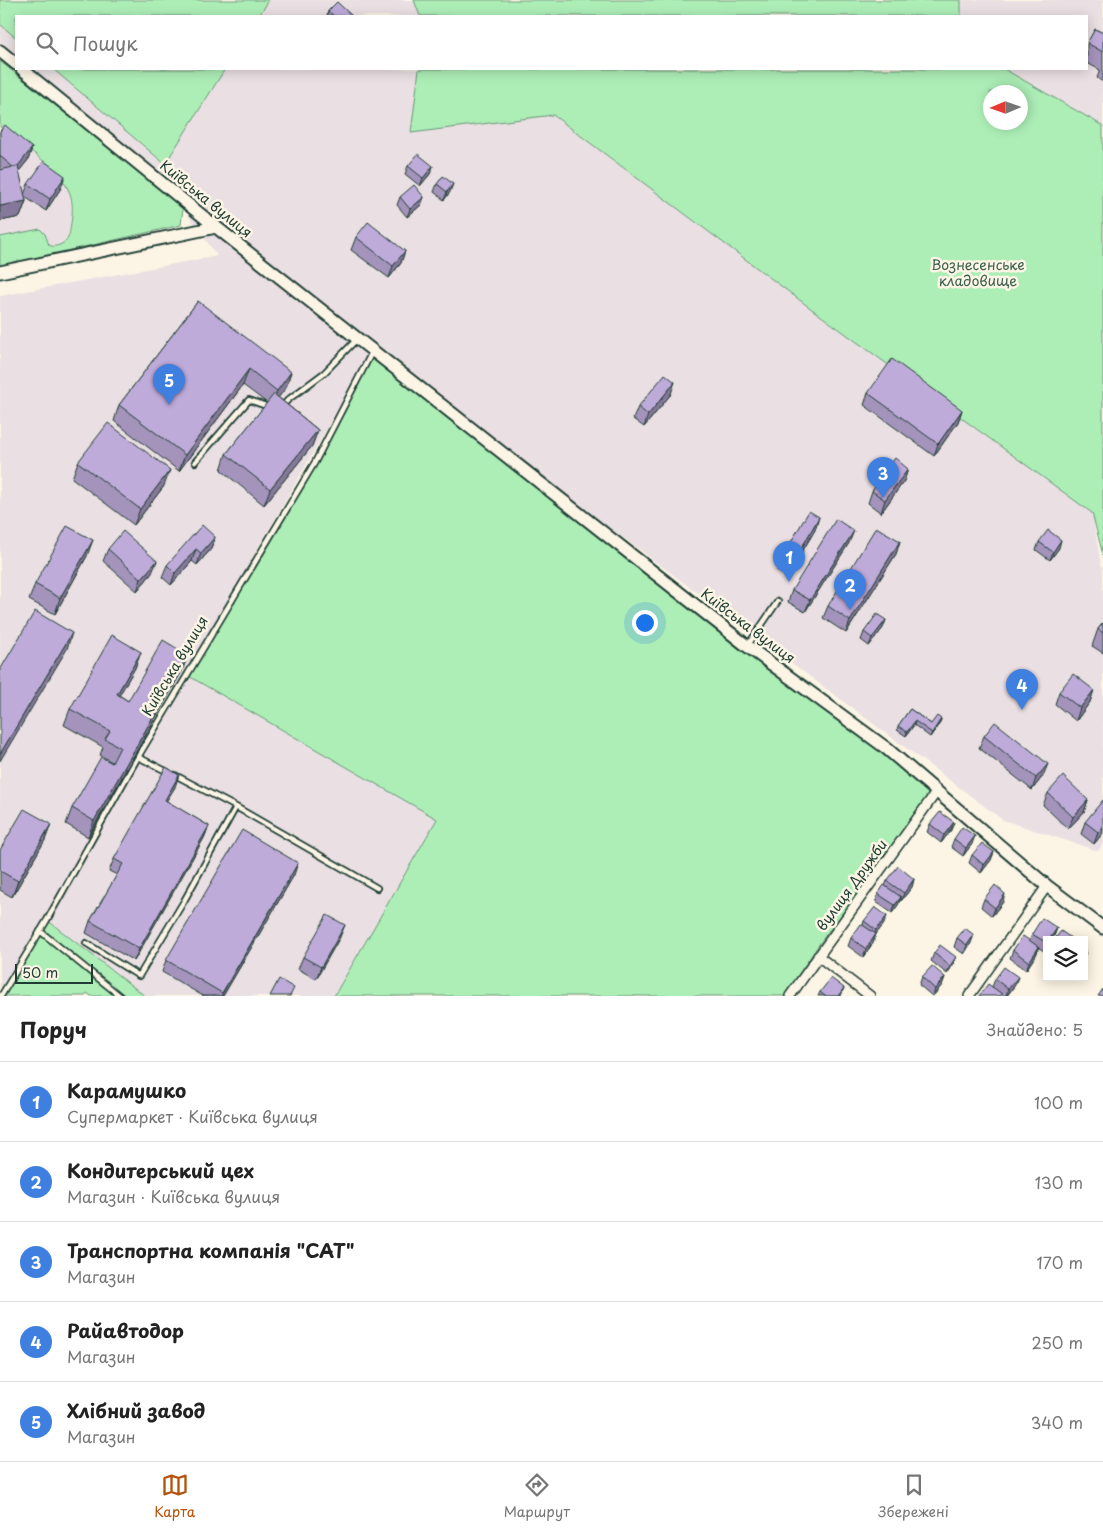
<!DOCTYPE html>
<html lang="uk">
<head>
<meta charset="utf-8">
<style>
	:root { --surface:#fff; --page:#f2f2f2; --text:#222; --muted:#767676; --line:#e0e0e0; --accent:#b45309 }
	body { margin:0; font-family:"Playpen Sans",sans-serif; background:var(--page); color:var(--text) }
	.controls { position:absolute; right:15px; bottom:15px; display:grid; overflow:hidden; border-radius:0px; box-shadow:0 2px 12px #0003 }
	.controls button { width:45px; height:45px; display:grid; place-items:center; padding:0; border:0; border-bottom:1px solid var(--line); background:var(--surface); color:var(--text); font:25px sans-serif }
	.compass { position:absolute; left:983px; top:85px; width:45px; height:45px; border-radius:50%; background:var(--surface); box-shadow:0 2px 12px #0003; rotate:268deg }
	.scale { position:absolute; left:15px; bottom:12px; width:78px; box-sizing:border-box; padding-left:5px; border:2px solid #1f3d34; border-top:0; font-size:14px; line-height:18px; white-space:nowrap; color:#1f3d34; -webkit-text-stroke:4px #fcf5e5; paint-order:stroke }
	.you { position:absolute; left:644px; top:622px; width:18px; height:18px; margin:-12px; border:4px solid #fff; border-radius:50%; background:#1a73e8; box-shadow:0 0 0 8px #1a73e833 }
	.badge { display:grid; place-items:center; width:32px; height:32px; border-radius:50%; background:var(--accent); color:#fff; font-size:16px; font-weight:700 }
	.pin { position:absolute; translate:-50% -41px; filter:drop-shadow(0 1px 2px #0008) }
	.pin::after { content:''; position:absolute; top:26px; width:18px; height:15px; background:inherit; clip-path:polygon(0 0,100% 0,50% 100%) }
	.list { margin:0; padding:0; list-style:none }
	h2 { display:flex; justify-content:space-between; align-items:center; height:65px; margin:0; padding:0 20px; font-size:21px }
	h2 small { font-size:16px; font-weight:400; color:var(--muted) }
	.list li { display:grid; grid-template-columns:32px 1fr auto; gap:15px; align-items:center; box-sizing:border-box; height:80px; padding:0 20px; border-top:1px solid var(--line) }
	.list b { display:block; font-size:19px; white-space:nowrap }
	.list p { margin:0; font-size:16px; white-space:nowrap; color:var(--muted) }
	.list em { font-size:16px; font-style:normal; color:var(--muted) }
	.icon { flex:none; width:28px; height:28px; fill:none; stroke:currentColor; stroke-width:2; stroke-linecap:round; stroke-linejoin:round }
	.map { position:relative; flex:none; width:1103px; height:996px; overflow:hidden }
	.search { position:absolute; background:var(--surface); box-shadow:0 2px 12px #0003; left:15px; right:15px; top:15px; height:55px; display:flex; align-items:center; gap:12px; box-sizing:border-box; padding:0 18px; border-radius:0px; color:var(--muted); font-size:19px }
	.sheet { height:465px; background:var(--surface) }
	nav { display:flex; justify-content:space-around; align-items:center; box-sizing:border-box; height:70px; border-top:1px solid var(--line); background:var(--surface); font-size:14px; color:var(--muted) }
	nav a { display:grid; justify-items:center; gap:2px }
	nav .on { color:var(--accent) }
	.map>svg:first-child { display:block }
	.built { fill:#eadfe2 }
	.green { fill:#adeeb7; stroke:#669676; fill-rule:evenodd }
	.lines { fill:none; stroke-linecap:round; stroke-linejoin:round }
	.lane-casing { stroke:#1f3d34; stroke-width:8 }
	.street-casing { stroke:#1f3d34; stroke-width:12 }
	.secondary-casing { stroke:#1f3d34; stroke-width:15 }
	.lane { stroke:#fcf5e5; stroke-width:4.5 }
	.street { stroke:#fcf5e5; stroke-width:9 }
	.secondary { stroke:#fcf5e5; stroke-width:11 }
	.wall { fill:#a493bb; stroke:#1f3d34 }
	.shaded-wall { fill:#867899; stroke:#1f3d34 }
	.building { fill:#bfabda; stroke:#1f3d34 }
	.labels { text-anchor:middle; stroke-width:5; stroke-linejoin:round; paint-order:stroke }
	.street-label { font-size:14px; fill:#1f3d34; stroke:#fcf5e5 }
	.park-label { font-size:14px; fill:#3b604e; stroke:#fcf5e5 }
</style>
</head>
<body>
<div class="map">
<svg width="1103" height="996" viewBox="0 0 1103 996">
	<rect width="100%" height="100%" fill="#fcf5e5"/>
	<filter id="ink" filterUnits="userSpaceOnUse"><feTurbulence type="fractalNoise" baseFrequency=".02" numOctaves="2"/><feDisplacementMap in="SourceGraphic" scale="10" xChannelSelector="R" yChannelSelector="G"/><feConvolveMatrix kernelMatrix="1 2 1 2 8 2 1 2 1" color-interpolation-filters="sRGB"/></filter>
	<g filter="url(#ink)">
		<path class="built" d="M269,0h145l6,16h-161z
			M961,0h142v126l-99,-57h83v-53h-126z
			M0,24l16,14v31h37l112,94 60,-94h194l-8,64 142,-18 260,195 279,203 9,52 2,2v277l-5,7 -95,-31 -631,-469 -372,644v-699l217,-40 -34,-48 -183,-147z
			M0,127l50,40 14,15 5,8 3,25 -4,22 -6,7 -7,2 -6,-1 -4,-11 -5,-5 -40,8z
			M187,675l250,144 -103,177h-189l-98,-76z"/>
		<path class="green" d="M0,0h269l-10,16h-243v22l-16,-14z
			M414,0h547v16h-541z
			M0,61l183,147 -2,17 -181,41v-29l40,-8 5,5 4,11c5,3 12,0 17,-4 4,-5 4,-12 5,-18 2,-11 2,-25 -3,-34 -11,-22 -49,-46 -68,-62z
			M53,69h172l-60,95z
			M419,69h585l99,57v429l-11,-42 -279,-203 -260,-195 -142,18zM990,92h30v30h-30z
			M373,351l564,440 -115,149 -38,56h-450l103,-177 -250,-144 128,-213z
			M47,920l98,76h-54l-4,-3 -2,3h-84z"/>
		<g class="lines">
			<defs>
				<path id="lane" d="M282,406l7,-7 35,-26 32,-33
					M195,462l54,-62 20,7
					M748,645l30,-44
					M138,757l30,15
					M175,775l61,32 141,81
					M40,931l80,65
					M86,943l53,33 45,-75 52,-94
					M1,996l46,-76 91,-163 177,-295 57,-110"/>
				<path id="street" d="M818,956l52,40
					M790,996l147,-205
					M969,996l78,-110"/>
				<path id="secondary" d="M0,51l16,13
					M22,69l194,158 531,419 139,102 161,138 56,42
					M0,272l216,-45"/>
			</defs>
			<use href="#lane" class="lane-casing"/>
			<use href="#street" class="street-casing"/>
			<use href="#secondary" class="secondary-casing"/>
			<use href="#lane" class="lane"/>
			<use href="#street" class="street"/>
			<use href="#secondary" class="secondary"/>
		</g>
		<path class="wall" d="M328,11l24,5h-25z
			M1095,29l8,4v49l-6,-4 3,-8 -13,-7v-19z
			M0,131l32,17 -4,12 -9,11 5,24 4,-11 33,4 -15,23 -21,-14 1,4 -6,16 -20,4z
			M408,166h25l-3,8 -10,12 -15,-12z
			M437,184l13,8 -6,8 -10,-8z
			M400,197h24l-3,8 -14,12 -10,-12z
			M356,237l49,14 -4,12 -12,15 -38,-28z
			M198,301l88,87 -8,9 40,33 -6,16 -48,59 -43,-35 5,-16 41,-51 -24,-18 -64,86 -65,-50 5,-16z
			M868,393l94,17 -4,12 -24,34 -70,-51z
			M671,394l-27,33 -11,-8 5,-12z
			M78,462l86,24 -30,39 -62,-47z
			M908,469l-4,12 -23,32 -13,-10 4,-12z
			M819,517l-4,13 -28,47 -10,-6 4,-12z
			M215,537l-4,12 -14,16 -5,-4 -21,24 -9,-8 5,-12z
			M900,541l-4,13 -50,79 -23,-15 5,-12z
			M1039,542l20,6 -9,12 -14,-10z
			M849,543l-44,69 -17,-10 4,-12z
			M108,549l44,24 -15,18 -34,-30z
			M87,556l-32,58 -26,-14 6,-16z
			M886,620l-3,8 -14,18 -8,-6 3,-8z
			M1103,623v30l-11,-7 6,-17z
			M141,652l-6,16 -16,27 9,6 60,-46 -6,16 -94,166 -22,-13 6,-16 40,-46 -12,-7 3,-8 -39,-22 6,-16z
			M1094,690l-4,12 -14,19 -21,-17 4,-12z
			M910,709l21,15 10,-5 -1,4 -10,14 -16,-12 -8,11 -9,-6 1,-4z
			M984,736l59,40 -11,14 -53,-42z
			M175,787l-9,14 43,25 -5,12 -70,123 -48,-28 4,-12 27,-46 -8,-4 5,-12z
			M1048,793l40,7 -4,12 -16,17 -25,-24z
			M954,822l-3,8 -10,13 -14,-11 3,-8z
			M1085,822l18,11 -9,11 -13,-10z
			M51,824l-6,16 -33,57 -12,-7v-40z
			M954,839l18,5 -9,12 -12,-9z
			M994,852l-3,8 -10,13 -12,-10 3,-8z
			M294,875l-71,121h-20l-41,-24 4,-12z
			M914,879l-2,8 -11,14 -1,-1 -2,5 -6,8 -16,-11 2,-8 7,-8 2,-5z
			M984,899l19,3 -11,14 -11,-9z
			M864,921l20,3 -8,10 -3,9 -10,14 -15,-11 3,-8 12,-13z
			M1057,928l-3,8 -3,4h-4v7l-3,4 -5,-3 -3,7 -10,15 -16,-12 3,-8 17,-10 2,-6z
			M340,937l-24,42 -18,-10 5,-12z
			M957,938l14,5 -7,11 -10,-7z
			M934,953l19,12 -6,9 -16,-13z
			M922,977h23l-3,8 -9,11h-1l-13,-11z
			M995,979l20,6 -8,11h-4l-11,-9z
			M820,992l21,4h-23z"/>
		<path class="shaded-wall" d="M32,148l-4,12 -17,21 4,-12z
			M433,166l-3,8 -10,12 3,-8z
			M65,176l-4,12 -15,23 4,-12z
			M453,184l-3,8 -6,8 3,-8z
			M424,197l-3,8 -14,12 3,-8z
			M26,201l-6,16 -20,4v-15z
			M405,251l-4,12 -12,15 4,-12z
			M249,369l-6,16 -64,86 6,-16z
			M291,372l-5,16 -15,19 6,-16z
			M675,382l-4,12 -27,33 4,-12z
			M962,410l-4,12 -24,34 4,-12z
			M318,430l-6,16 -48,59 6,-16z
			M908,469l-4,12 -23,32 4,-13z
			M170,470l-6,16 -30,39 6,-16z
			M819,517l-4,13 -28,47 5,-12z
			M854,531l-5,12 -44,69 5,-12z
			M215,537l-4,12 -14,16 4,-12z
			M93,540l-6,16 -32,58 5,-16z
			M1061,540l-2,8 -9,12 3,-8z
			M900,541l-4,13 -50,79 4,-12z
			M196,549l-4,12 -21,24 4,-12z
			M157,561l-5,12 -15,18 4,-12z
			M886,620l-3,8 -14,18 3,-8z
			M72,633l-5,16 -67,112v-7z
			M141,652l-6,16 -24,42 6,-16z
			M188,655l-6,16 -94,166 6,-16z
			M1094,690l-4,12 -14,19 4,-13z
			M941,719l-1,4 -10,14 2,-4z
			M915,721l-1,4 -8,11 1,-4z
			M1048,764l-5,12 -11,14 4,-12z
			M179,775l-4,12 -15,25 5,-12z
			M1088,800l-4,12 -16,17 5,-12z
			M954,822l-3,8 -10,13 3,-8z
			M51,824l-6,16 -33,57 6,-16z
			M209,826l-5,12 -70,123 5,-12z
			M1103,827v6l-9,11 4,-12z
			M975,836l-3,8 -9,12 3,-8z
			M994,852l-3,8 -10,13 3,-8z
			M298,863l-4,12 -71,121h-2z
			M914,879l-2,8 -11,14 3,-8z
			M1005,894l-2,8 -11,14 3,-8z
			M901,897l-3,8 -6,8 3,-8z
			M887,916l-3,8 -11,14 3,-8z
			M345,925l-5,12 -24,42 5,-12z
			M1057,928l-3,8 -3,4h-2z
			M876,934l-3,9 -10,14 3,-8z
			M974,935l-3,8 -7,11 3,-9z
			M1039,947l-3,8 -10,15 3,-8z
			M956,957l-3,8 -6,9 3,-8z
			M945,977l-3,8 -9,11 2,-7z
			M1018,977l-3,8 -9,11 2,-7z
			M844,988l-3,8h-3z"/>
		<path class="building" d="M337,2l15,14h-18l-6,-5z
			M1095,29l8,4v19l-16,-9z
			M5,125l27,23 -14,18 -5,1 -13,-11v-25z
			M418,154l15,12 -10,12 -15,-12z
			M44,161l21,15 -15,23 -22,-15z
			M18,166l8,35 -26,5v-36z
			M443,176l10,8 -6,8 -10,-8z
			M414,185l10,12 -14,12 -10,-12z
			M368,222l37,29 -12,15 -37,-29z
			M198,301l93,71 -14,19 -28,-22 -64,86 -66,-50z
			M892,359l70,51 -24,34 -70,-51z
			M665,374l10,8 -27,33 -10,-8z
			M274,394l44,36 -48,59 -44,-35z
			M108,423l62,47 -30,39 -62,-47z
			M895,458l13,11 -23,31 -13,-9z
			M809,511l10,6 -27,48 -11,-6z
			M836,519l18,12 -44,69 -18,-10z
			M202,525l13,12 -14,16 -5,-4 -21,24 -8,-8z
			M67,526l26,14 -33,58 -25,-14z
			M876,527l24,14 -50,80 -22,-15z
			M1048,530l13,10 -8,12 -14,-10z
			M123,531l34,30 -16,18 -33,-30z
			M35,611l37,22 -72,121v-84z
			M877,614l9,6 -14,18 -8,-6z
			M1103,623v10l-5,-4z
			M112,635l29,17 -24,42 11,7 35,-61 25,15 -94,166 -22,-13 29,-51 11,6 8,-16 -15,-8 5,-8 -40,-22z
			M1073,674l21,16 -14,18 -21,-16z
			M910,709l21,15 6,-8 4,3 -9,14 -17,-12 -8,11 -9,-6z
			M995,722l53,42 -12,14 -52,-42z
			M166,767l13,8 -14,25 44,26 -70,123 -49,-28 33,-57 -9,-5z
			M1063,776l25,24 -15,17 -25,-24z
			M1103,800v27l-5,5 -13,-10z
			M24,809l27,15 -33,57 -18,-10v-21z
			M940,812l14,10 -10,13 -14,-11z
			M962,827l13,9 -9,12 -12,-9z
			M242,830l56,33 -76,130 -56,-33z
			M982,843l12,9 -10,13 -12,-10z
			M898,866l16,13 -10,14 -17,-12z
			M884,885l17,12 -6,8 -17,-11z
			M995,885l10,9 -10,14 -11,-9z
			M875,907l12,9 -11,14 -12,-9z
			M327,915l18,10 -24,42 -18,-10z
			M1042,918l15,10 -8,12h-2v3l-15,-9z
			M861,924l15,10 -10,15 -15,-11z
			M965,928l9,7 -7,10 -10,-7z
			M1061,931l10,7 -1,2h-16z
			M1023,936l16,11 -10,15 -16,-12z
			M940,945l16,12 -6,9 -16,-13z
			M1084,950l3,2 -3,4z
			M932,966l13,11 -10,12 -13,-12z
			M1004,967l14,10 -10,12 -13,-10z
			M831,978l13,10 -6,8h-13l-5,-4z
			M279,979l15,9 -4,8h-20z
			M988,984l14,10 -2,2h-21z
			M1103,989v7h-5z"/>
	</g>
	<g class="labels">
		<g class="street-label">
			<text transform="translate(206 199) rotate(39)" y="5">Київська вулиця</text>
			<text transform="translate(748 626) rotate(37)" y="5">Київська вулиця</text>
			<text transform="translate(175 666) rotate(-59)" y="5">Київська вулиця</text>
			<text transform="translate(852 885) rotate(-54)" y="5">вулиця Дружби</text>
		</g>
		<g class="park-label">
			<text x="978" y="270">Вознесенське<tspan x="978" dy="16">кладовище</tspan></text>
		</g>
	</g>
</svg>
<div class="controls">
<button><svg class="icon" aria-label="layers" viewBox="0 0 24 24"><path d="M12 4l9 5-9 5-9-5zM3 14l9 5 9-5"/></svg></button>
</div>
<svg class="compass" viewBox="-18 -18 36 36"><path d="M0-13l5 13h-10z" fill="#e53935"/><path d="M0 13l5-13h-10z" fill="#767676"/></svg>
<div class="scale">50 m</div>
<div class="you"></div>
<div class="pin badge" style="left:789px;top:582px;background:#3f7fe0">1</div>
<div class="pin badge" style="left:850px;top:610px;background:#3f7fe0">2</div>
<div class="pin badge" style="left:883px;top:498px;background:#3f7fe0">3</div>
<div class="pin badge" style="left:1022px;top:710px;background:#3f7fe0">4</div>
<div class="pin badge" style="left:169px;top:405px;background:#3f7fe0">5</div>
<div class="search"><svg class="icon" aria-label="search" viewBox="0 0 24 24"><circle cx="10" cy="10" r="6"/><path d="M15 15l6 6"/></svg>Пошук</div>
</div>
<section class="sheet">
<h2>Поруч<small>Знайдено: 5</small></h2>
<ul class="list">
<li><span class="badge" style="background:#3f7fe0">1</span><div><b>Карамушко</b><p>Супермаркет · Київська вулиця</p></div><em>100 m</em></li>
<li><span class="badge" style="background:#3f7fe0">2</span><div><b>Кондитерський цех</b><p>Магазин · Київська вулиця</p></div><em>130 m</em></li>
<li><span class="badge" style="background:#3f7fe0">3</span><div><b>Транспортна компанія &quot;САТ&quot;</b><p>Магазин</p></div><em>170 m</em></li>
<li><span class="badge" style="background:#3f7fe0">4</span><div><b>Райавтодор</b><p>Магазин</p></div><em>250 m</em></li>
<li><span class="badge" style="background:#3f7fe0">5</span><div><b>Хлібний завод</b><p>Магазин</p></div><em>340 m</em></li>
</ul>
</section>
<nav>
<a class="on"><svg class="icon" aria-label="map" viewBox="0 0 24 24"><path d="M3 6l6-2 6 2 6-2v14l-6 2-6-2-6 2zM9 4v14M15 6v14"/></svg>Карта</a>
<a><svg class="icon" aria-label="directions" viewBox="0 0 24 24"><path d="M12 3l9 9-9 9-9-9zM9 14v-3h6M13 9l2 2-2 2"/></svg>Маршрут</a>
<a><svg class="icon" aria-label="saved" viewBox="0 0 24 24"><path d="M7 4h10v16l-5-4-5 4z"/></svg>Збережені</a>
</nav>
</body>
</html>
